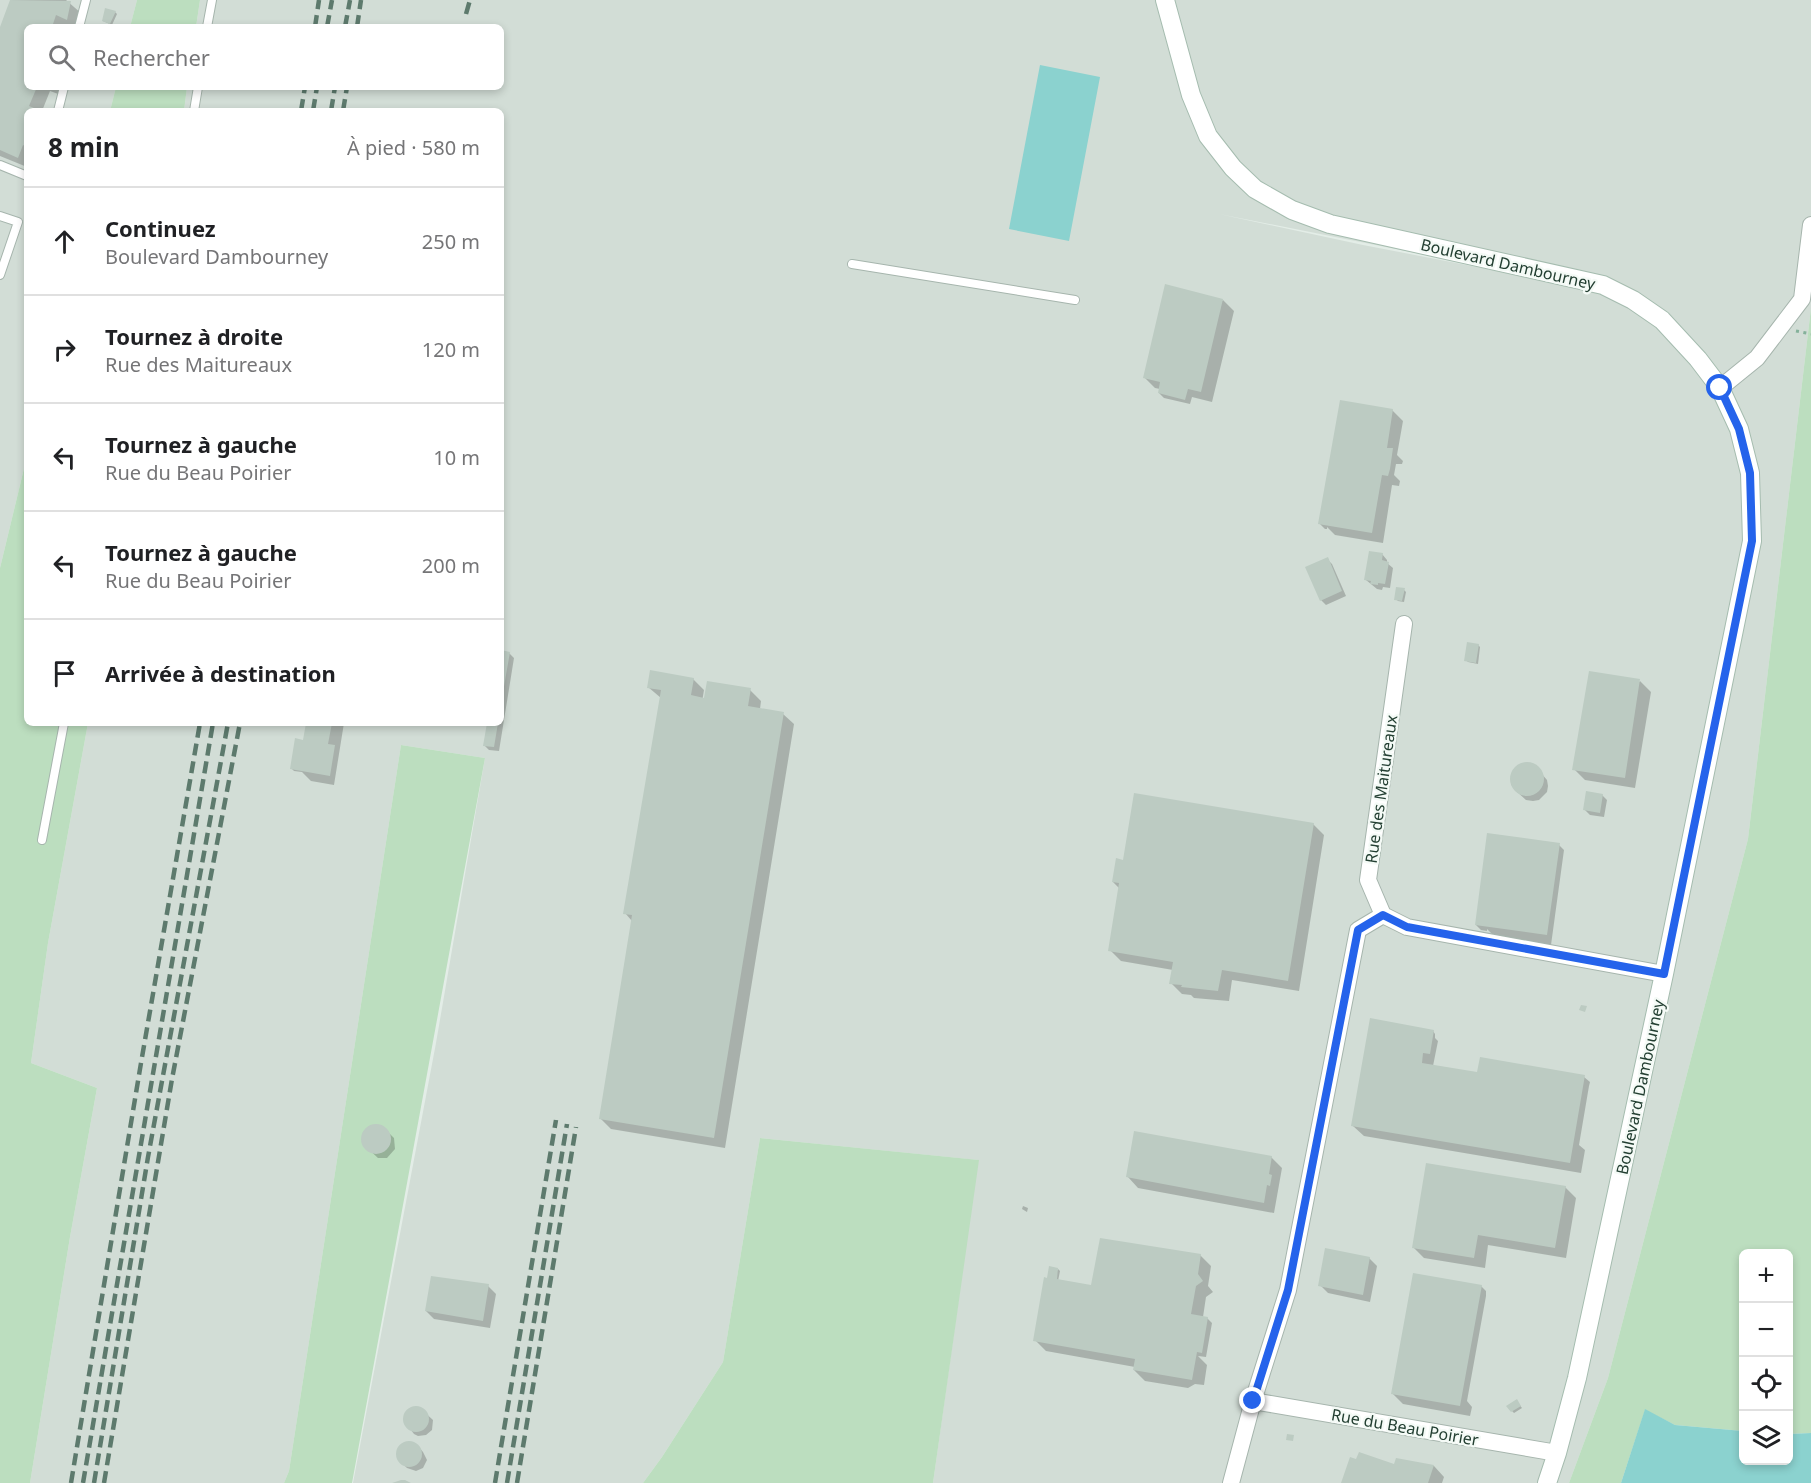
<!DOCTYPE html>
<html lang="fr">
<head>
<meta charset="utf-8">
<style>
	:root { --surface:#fff; --page:#f2f2f2; --text:#202124; --muted:#757577; --line:#e0e0e0 }
	body { margin:0; font-family:"Noto Sans",sans-serif; background:var(--page); color:var(--text) }
	.controls { position:absolute; right:18px; bottom:18px; display:grid; overflow:hidden; border-radius:9px; box-shadow:0 3px 9px #0003 }
	.controls button { width:54px; height:54px; display:grid; place-items:center; padding:0; border:0; border-bottom:2px solid var(--line); background:var(--surface); color:var(--text); font:30px sans-serif }
	.stop { position:absolute; width:18px; height:18px; margin:-14px; border:4px solid #2563eb; border-radius:50%; background:#fff }
	.stop.end { background:#2563eb; border-color:#fff; box-shadow:0 2px 6px #0008 }
	.list { margin:0; padding:0; list-style:none }
	h2 { display:flex; justify-content:space-between; align-items:center; height:78px; margin:0; padding:0 24px; font-size:26px }
	h2 small { font-size:20px; font-weight:400; color:var(--muted) }
	.list li { display:grid; grid-template-columns:39px 1fr auto; gap:18px; align-items:center; box-sizing:border-box; height:108px; padding:0 24px; border-top:2px solid var(--line) }
	.list b { display:block; font-size:22px; white-space:nowrap }
	.list p { margin:0; font-size:20px; white-space:nowrap; color:var(--muted) }
	.list em { font-size:20px; font-style:normal; color:var(--muted) }
	.icon { flex:none; width:33px; height:33px; fill:none; stroke:currentColor; stroke-width:2; stroke-linecap:round; stroke-linejoin:round }
	.map { position:relative; flex:none; width:1811px; height:1483px; overflow:hidden }
	.search { position:absolute; background:var(--surface); box-shadow:0 3px 9px #0003; left:24px; top:24px; width:480px; height:66px; display:flex; align-items:center; gap:15px; box-sizing:border-box; padding:0 21px; border-radius:9px; color:var(--muted); font-size:22px }
	.panel { position:absolute; background:var(--surface); box-shadow:0 3px 9px #0003; left:24px; top:108px; width:480px; height:618px; border-radius:9px }
	.map>svg:first-child { display:block }
	.built { fill:#d2ddd6; fill-rule:evenodd }
	.green { fill:#bcdebf }
	.water { fill:#8bd2cf }
	.shadow { fill:#0003 }
	.building { fill:#bccbc2 }
	.lines { fill:none; stroke-linecap:round; stroke-linejoin:round }
	.lane-casing { stroke:#a6b5ad; stroke-width:10 }
	.street-casing { stroke:#a6b5ad; stroke-width:18 }
	.secondary-casing { stroke:#a5bcaf; stroke-width:20 }
	.path { stroke:#84b19a; stroke-width:3; stroke-dasharray:3 4.5; stroke-linecap:butt }
	.lane { stroke:#fff; stroke-width:8 }
	.street { stroke:#fff; stroke-width:16 }
	.secondary { stroke:#fff; stroke-width:18 }
	.rail { stroke:#5d7a6d; stroke-width:4.5; stroke-dasharray:12 6; stroke-linecap:butt }
	.route { stroke:#2563eb; stroke-width:8 }
	.labels { text-anchor:middle; stroke-width:4.5; stroke-linejoin:round; paint-order:stroke }
	.street-label { font-size:16px; fill:#233f32; stroke:#f4faf6 }
</style>
</head>
<body>
<div class="map">
<svg width="1811" height="1483" viewBox="0 0 1811 1483">
	<rect width="100%" height="100%" fill="#e3ede7"/>
	<path class="built" d="M0,0h137l-7,27h-103v60h89l-6,24h-83v345l-27,112z
		M200,0h1611v308l-63,531 -140,539 -39,105h-636l45,-323 -218,-22 -37,224 -61,95 -19,26h-290l83,-440 49,-285 -84,-13 -112,726 -5,12h-254l40,-246 27,-149 -66,-25 17,-120 40,-220h413v-612h-317l3,-24h314v-60h-305zM1219,214l419,83v1l-275,-53z"/>
	<path class="green" d="M137,0h63l-4,27h-66z
		M116,87h71l-3,24h-74z
		M1811,308v1125l-22,1 -1,-180h-44l-1,177 -68,-6 -30,-15 -24,73h-52l39,-105 140,-539z
		M27,456v267h61l-40,220 -17,120 66,25 -27,149 -40,246h-30v-915z
		M401,745l84,13 -133,725h-68l5,-12z
		M760,1138l219,22 -46,323h-290l19,-26 61,-95z"/>
	<path class="water" d="M1040,65l60,12 -31,164 -60,-12z
		M1645,1409l30,16 68,6 1,29h44l1,-26 22,-1v50h-190z"/>
	<path class="shadow" d="M12,0h54l16,14 -4,13 -11,-2 -1,2h-39v60h36l-2,8 -11,-4 -8,20h-15v56l-27,-11v-125z
		M115,12l2,2 -5,11 -9,-4z
		M1223,300l11,11 -22,91 -20,-5 -2,7 -26,-6 -5,-5 1,-4 -5,-1 -10,-10z
		M1392,410l11,11 -6,34 6,6 -1,3h-6l-2,11 6,6 -1,5 -7,-1 -9,58 -48,-8 -8,-8v2h-2l-5,-5z
		M1382,554l5,6v3l6,5 -3,20 -7,-1 -1,3 -5,-1 -11,-9z
		M1327,559l5,5 14,32 -20,9 -5,-5z
		M1404,590l2,2 -2,10 -6,-1 -2,-2z
		M1478,645l2,2 -2,17 -10,-2 -2,-2z
		M501,652l8,1 5,5 -15,93 -10,-1 -5,-5 4,-22h13z
		M693,679l11,11 -2,12 48,-12 11,11 -1,8 23,5 11,10 -69,424 -114,-19 -11,-11 32,-197 -7,-8 36,-215 -13,-11z
		M1640,681l11,11 -16,96 -50,-8 -11,-11z
		M308,723h36l-10,62 -23,-4 -9,-9 -8,-1 -2,-2 12,-26z
		M1521,764l13,1 13,15 1,6 -1,6 -8,8 -6,1 -7,-1 -11,-10 -4,-6 2,-13z
		M1602,795l5,5 -3,17 -14,-2 -5,-5z
		M1313,824l11,11 -25,156 -67,-11 -3,21 -35,-3 -3,-3 -9,-1 -11,-11 2,-13 -52,-9 -11,-11 10,-61 -7,-7 11,-21z
		M1559,845l5,5 -13,95 -56,-8 -8,-8v2l-6,-1 -5,-5z
		M1433,1031l2,3v4l3,3 -5,25 45,8 106,3 6,5 -1,4 -10,59 6,5 -4,23 -217,-37 -11,-10z
		M372,1126h10l12,12 1,11 -8,9h-9l-14,-13 -2,-7 2,-6z
		M1271,1157l11,11 -8,45 -136,-25 -10,-11z
		M1565,1187l11,11 -10,60 -78,-13 -3,23 -61,-10 -11,-11z
		M1023,1206l5,2 -1,4 -5,-3z
		M1200,1255l11,11 -3,20 5,6 -7,5 -3,20 4,1 5,5 -6,34 -8,-1 9,9 -3,20 -9,-1 -7,4 -43,-7 -11,-11 1,-3 -89,-16 -11,-11 17,-60 6,-11 2,2 -2,10 34,5z
		M1369,1258l8,8 -7,36 -42,-9 -8,-8z
		M488,1286l8,8 -6,34 -56,-9 -8,-8z
		M1481,1286l5,5v5l-19,105 5,6 -2,9 -67,-12 -11,-11z
		M1518,1403l4,5 -8,5 -2,-2z
		M412,1408h8l13,12 -1,10 -6,5 -8,1 -4,-2 -10,-13 1,-7z
		M411,1442l7,4 5,6 4,8 -4,8 -7,3 -9,-3 -6,-6 -3,-9 4,-8z
		M1394,1466h40l10,11 -2,6h-100z"/>
	<path class="building" d="M10,0l61,1 -4,19 -11,-5 -4,12h-25v60h10l-8,19 12,5h-14v36l-4,-2 -5,13 -18,-8v-123z
		M105,8l11,3 -6,13 -8,-3z
		M1165,284l58,15 -22,93 -13,-3 -3,11 -27,-7 2,-11 -17,-4z
		M1340,400l53,9 -6,39h6l-3,21 -2,7 -6,-1 -10,58 -54,-9z
		M1369,551l14,2 -1,7 7,2 -4,22 -7,-1v2l-8,-1 1,-3 -7,-1z
		M1328,557l14,34 -22,10 -15,-34z
		M1396,587l9,1 -3,13 -8,-1z
		M1467,642l12,2 -3,19 -12,-2z
		M501,650l9,2 -8,46h-1z
		M650,670l44,8 -3,17 13,3 3,-17 44,7 -3,18 36,6 -70,426 -115,-19 33,-204 -9,-1 38,-224 -14,-2z
		M1589,671l51,8 -15,99 -53,-8z
		M306,723h26l-4,21 7,1 -5,31 -40,-7 5,-31 8,2z
		M487,723h11l-4,24 -11,-1z
		M1510 779a17 17 0 1 1 34 0a17 17 0 1 1-34 0Z
		M1586,791l17,3 -3,19 -17,-3z
		M1134,793l180,30 -26,158 -66,-11 -4,21 -37,-4 1,-2 -13,-1 4,-22 -65,-11 11,-68 -7,-1 4,-24 7,2z
		M1487,833l73,10 -13,92 -72,-10z
		M1581,1005l6,1 -2,6 -6,-2z
		M1370,1018l64,12 -4,24 -7,-1 -1,10 55,9 3,-15 105,18 -15,88 -219,-37z
		M361 1139a15 15 0 1 1 30 0a15 15 0 1 1-30 0Z
		M1134,1131l138,25 -3,18 3,1 -2,11 -3,-1 -3,18 -138,-26z
		M1426,1163l140,23 -11,62 -77,-13 -4,23 -62,-10z
		M1100,1238l101,16 -3,20 5,7 -7,5 -5,28 17,3 -6,36 -5,-1 -5,28 -59,-10 2,-11 -102,-18 11,-64 3,1 2,-12 9,2 -1,11 34,6z
		M1325,1248l45,9 -7,38 -45,-9z
		M1413,1273l69,12 -22,121 -69,-12z
		M431,1276l58,8 -6,37 -58,-10z
		M1517,1399l4,7 -10,6 -5,-6z
		M403 1419a13 13 0 1 1 26 0a13 13 0 1 1-26 0Z
		M1287,1434l7,1 -1,6 -7,-1z
		M396 1454a13 13 0 1 1 26 0a13 13 0 1 1-26 0Z
		M1359,1452l35,12 2,-6 38,7 -6,18h-87l9,-26 6,2z
		M401,1480h4l6,3h-19z"/>
	<g class="lines">
		<defs>
			<path id="lane" d="M79,27l7,-27
				M207,27l5,-27
				M58,111l6,-24
				M194,111l4,-24
				M0,165l27,11
				M0,216l18,6 -18,53
				M852,264l223,36
				M42,840l22,-117"/>
			<path id="street" d="M1720,388l37,-30 45,-59 9,-74
				M1404,624l-36,256 15,35 24,12 257,47
				M1253,1401l304,52
				M1231,1483l22,-82 35,-111 70,-360 25,-15"/>
			<path id="secondary" d="M1165,0l26,95 17,41 25,32 22,21 37,21 38,14 273,61 30,15 29,20 36,39 22,29 19,41 11,44 2,68 -88,433 -87,404 -20,75 -10,30"/>
		</defs>
		<use href="#lane" class="lane-casing"/>
		<use href="#street" class="street-casing"/>
		<use href="#secondary" class="secondary-casing"/>
		<path class="path" d="M1796,331l15,3"/>
		<use href="#lane" class="lane"/>
		<use href="#street" class="street"/>
		<use href="#secondary" class="secondary"/>
		<path class="rail" d="M466,14l4,-14
			M315,27l4,-27
			M327,27l5,-27
			M345,27l5,-27
			M357,27l4,-27
			M301,111l4,-24
			M313,111l4,-24
			M331,111l4,-24
			M343,111l4,-24
			M71,1483l70,-420 59,-340
			M83,1483l130,-760
			M94,1483l54,-326 80,-434
			M104,1483l68,-404 68,-356
			M495,1483l61,-363
			M507,1483l60,-359
			M517,1483l59,-356"/>
	</g>
	<g class="lines">
		<path class="route" d="M1253,1401l35,-111 70,-360 25,-15 24,12 257,47 88,-433 -2,-68 -11,-44 -19,-41"/>
	</g>
	<g class="labels">
		<g class="street-label">
			<text transform="translate(1508 264) rotate(13)" y="6">Boulevard Dambourney</text>
			<text transform="translate(1381 789) rotate(-82)" y="6">Rue des Maitureaux</text>
			<text transform="translate(1640 1087) rotate(-78)" y="6">Boulevard Dambourney</text>
			<text transform="translate(1405 1427) rotate(10)" y="6">Rue du Beau Poirier</text>
		</g>
	</g>
</svg>
<div class="controls">
<button>+</button>
<button>−</button>
<button><svg class="icon" aria-label="locate" viewBox="0 0 24 24"><circle cx="12" cy="12" r="6"/><path d="M12 2v4M12 18v4M2 12h4M18 12h4"/></svg></button>
<button><svg class="icon" aria-label="layers" viewBox="0 0 24 24"><path d="M12 4l9 5-9 5-9-5zM3 14l9 5 9-5"/></svg></button>
</div>
<div class="stop" style="left:1720px;top:388px"></div>
<div class="stop end" style="left:1253px;top:1401px"></div>
<div class="search"><svg class="icon" aria-label="search" viewBox="0 0 24 24"><circle cx="10" cy="10" r="6"/><path d="M15 15l6 6"/></svg>Rechercher</div>
<section class="panel">
<h2>8 min<small>À pied · 580 m</small></h2>
<ul class="list">
<li><svg class="icon" aria-label="ahead" viewBox="0 0 24 24"><path d="M12 20V5M6 11l6-6 6 6"/></svg><div><b>Continuez</b><p>Boulevard Dambourney</p></div><em>250 m</em></li>
<li><svg class="icon" aria-label="right" viewBox="0 0 24 24"><path d="M7 20v-9h11M14 6l5 5-5 5"/></svg><div><b>Tournez à droite</b><p>Rue des Maitureaux</p></div><em>120 m</em></li>
<li><svg class="icon" aria-label="left" viewBox="0 0 24 24"><path d="M17 20v-9H6M10 6l-5 5 5 5"/></svg><div><b>Tournez à gauche</b><p>Rue du Beau Poirier</p></div><em>10 m</em></li>
<li><svg class="icon" aria-label="left" viewBox="0 0 24 24"><path d="M17 20v-9H6M10 6l-5 5 5 5"/></svg><div><b>Tournez à gauche</b><p>Rue du Beau Poirier</p></div><em>200 m</em></li>
<li><svg class="icon" aria-label="arrive" viewBox="0 0 24 24"><path d="M6 21V4h12l-3 4 3 4H6"/></svg><div><b>Arrivée à destination</b></div></li>
</ul>
</section>
</div>
</body>
</html>
